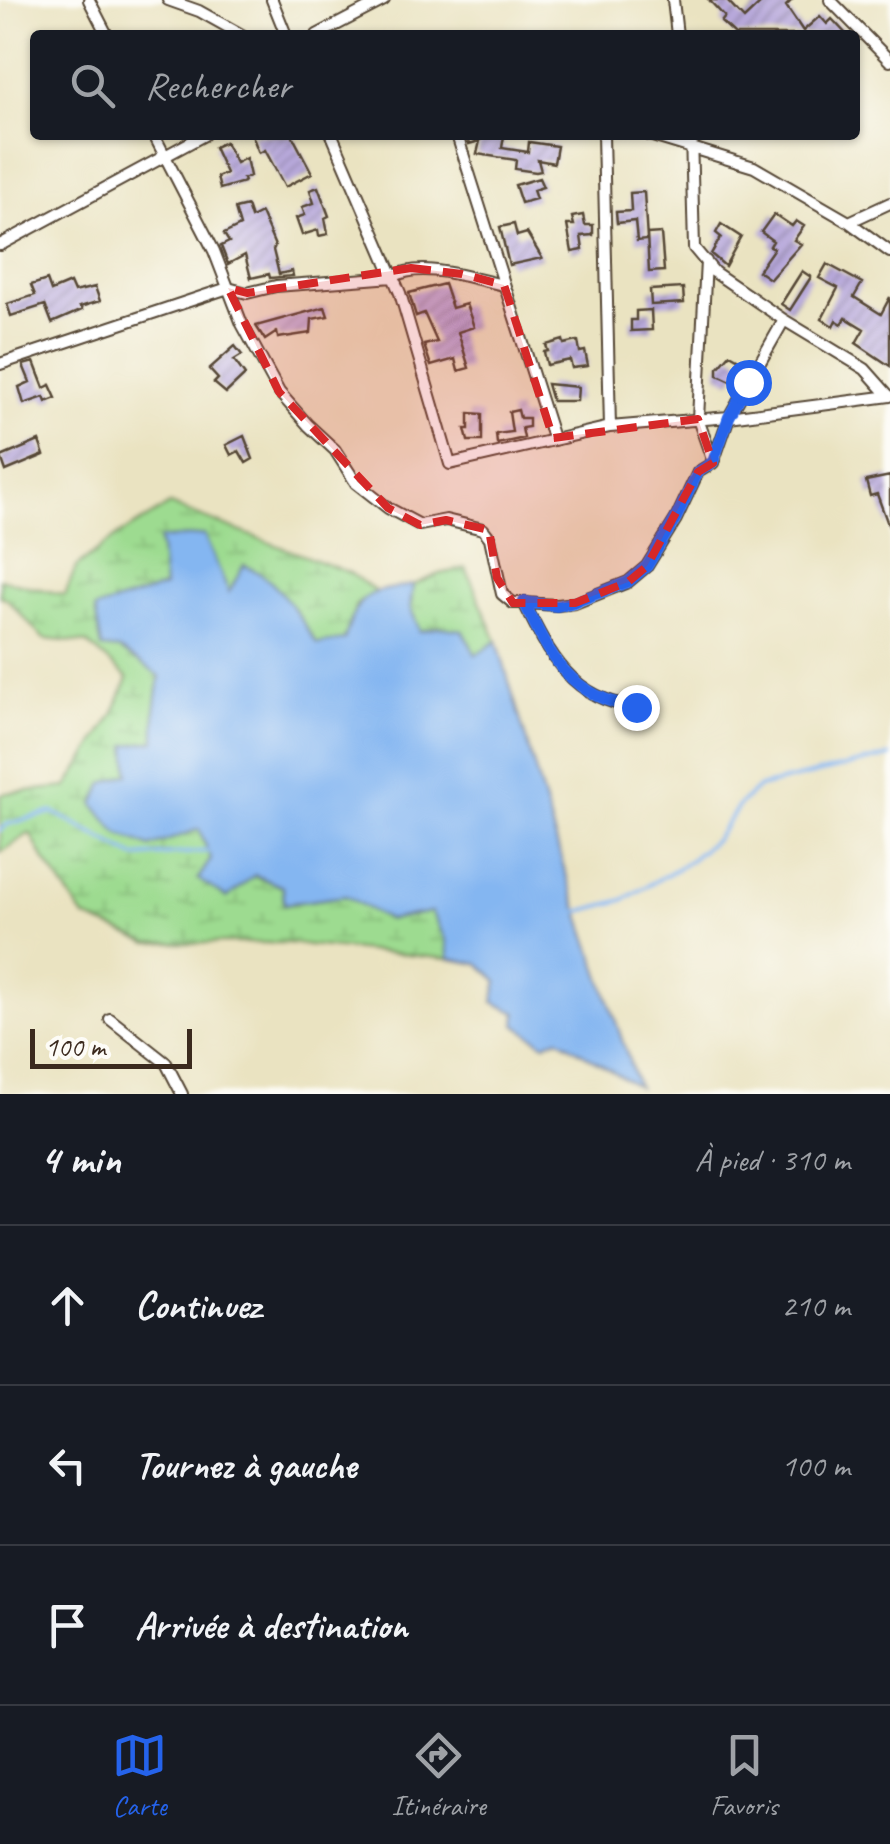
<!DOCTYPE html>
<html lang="fr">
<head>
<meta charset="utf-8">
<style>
	:root { --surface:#171b24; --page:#242831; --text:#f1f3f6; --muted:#9ea1a6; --line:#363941; --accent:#2563eb }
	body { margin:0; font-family:Caveat,sans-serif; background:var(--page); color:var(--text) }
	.scale { position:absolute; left:30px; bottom:25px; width:162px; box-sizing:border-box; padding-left:10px; border:5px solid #3b2a1e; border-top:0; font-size:28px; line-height:35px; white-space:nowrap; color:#3b2a1e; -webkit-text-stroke:8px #fdfcf7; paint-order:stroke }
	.stop { position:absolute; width:30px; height:30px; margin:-22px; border:8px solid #2563eb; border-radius:50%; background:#fff }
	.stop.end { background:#2563eb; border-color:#fff; box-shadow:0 2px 10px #0008 }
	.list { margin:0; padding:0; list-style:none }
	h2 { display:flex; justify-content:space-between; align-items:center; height:130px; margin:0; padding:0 40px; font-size:42px }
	h2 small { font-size:32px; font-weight:400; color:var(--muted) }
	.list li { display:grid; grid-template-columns:65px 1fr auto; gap:30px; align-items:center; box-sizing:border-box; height:160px; padding:0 40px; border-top:2px solid var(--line) }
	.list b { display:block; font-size:38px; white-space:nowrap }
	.list em { font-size:32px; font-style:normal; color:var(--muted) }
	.icon { flex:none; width:55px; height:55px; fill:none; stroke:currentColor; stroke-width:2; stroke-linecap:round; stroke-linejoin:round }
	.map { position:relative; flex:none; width:890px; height:1094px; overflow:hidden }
	.search { position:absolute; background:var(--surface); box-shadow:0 2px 8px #0004; left:30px; right:30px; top:30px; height:110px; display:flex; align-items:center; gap:25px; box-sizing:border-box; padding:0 35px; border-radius:10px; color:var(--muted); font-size:38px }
	.sheet { height:610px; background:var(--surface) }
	nav { display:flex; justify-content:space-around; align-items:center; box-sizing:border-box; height:140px; border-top:2px solid var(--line); background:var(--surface); font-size:28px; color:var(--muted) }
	nav a { display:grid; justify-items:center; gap:5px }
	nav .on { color:var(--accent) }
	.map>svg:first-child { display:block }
	.wetland { fill:url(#wetland-marsh); stroke:#6c8257; stroke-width:2.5 }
	.water { fill:#84b6f1; stroke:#607088; stroke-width:2.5 }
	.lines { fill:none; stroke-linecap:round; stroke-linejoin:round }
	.stream { stroke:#84b6f1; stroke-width:4 }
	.building { fill:url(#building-hatch) }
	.minor-casing { stroke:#554636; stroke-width:14 }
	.minor { stroke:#fff; stroke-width:10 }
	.route { stroke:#2563eb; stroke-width:12 }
	.marked { fill:#d62828; fill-opacity:0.2; stroke:#d62828; stroke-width:8; stroke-dasharray:20 12; stroke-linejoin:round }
</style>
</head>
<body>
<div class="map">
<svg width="890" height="1094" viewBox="0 0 890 1094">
	<defs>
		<pattern id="wetland-marsh" width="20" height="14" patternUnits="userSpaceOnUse" patternTransform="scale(2.5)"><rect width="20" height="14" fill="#9ddb90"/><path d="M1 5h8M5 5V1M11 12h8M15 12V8" fill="none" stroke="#88bc7c"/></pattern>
		<pattern id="building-hatch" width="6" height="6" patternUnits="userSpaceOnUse" patternTransform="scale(2.5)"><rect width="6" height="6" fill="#b8a9db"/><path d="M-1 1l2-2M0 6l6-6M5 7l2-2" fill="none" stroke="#978ab1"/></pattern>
	</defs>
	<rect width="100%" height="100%" fill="#fdfcf7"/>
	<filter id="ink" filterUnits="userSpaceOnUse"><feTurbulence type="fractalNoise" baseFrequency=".01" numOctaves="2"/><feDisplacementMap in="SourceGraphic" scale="20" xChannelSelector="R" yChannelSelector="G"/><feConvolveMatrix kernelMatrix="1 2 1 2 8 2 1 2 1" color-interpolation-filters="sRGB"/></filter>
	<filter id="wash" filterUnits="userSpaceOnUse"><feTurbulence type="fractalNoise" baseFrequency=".0048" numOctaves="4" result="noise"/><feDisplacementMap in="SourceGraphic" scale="40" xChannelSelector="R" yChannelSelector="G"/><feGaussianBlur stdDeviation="2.25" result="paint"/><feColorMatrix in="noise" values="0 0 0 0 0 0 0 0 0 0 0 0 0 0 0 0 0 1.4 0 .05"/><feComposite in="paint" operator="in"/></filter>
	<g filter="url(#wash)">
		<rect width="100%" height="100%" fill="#eae3c1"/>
		<path class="wetland" d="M170,505l180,68 25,18 -19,14 -11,36 -29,3 -22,-36 -50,-43 -14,28 -66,-6 -20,8 -24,55 40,25 -5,36v31l-16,1 60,86 12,30 72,28 1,17 62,-8 42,24 43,-8 15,28 3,19 -160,-16h-141l-64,-26 -42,-61 -12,-23 -30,20v-57l6,-3 61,-6 47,-74 14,-35 -41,-35 -43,-4 -38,-41 -6,-2v-17l65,16 11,-28 41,-31z
			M466,568l31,73 -22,14 -35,-28 -20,4 -10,-24 3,-22 27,-11z"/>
		<path class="water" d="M204,535l25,57 15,-27c35,14 52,48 73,79l27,-4c16,-48 19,-47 69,-55l-3,22 10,24 20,-4 22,3 14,25 21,-14 67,227 74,219 -80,-49 -13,6 -29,-19 1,-12 -24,-11 5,-21 -19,-17 -30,-5 -3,-19 -15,-28 -43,8 -42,-24 -62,8 -1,-17 -28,-12 -28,23 -29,-19 13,-20 -12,-30 -49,18 -33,-14 -23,-29 10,-21 25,-9 -2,-29 28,-4v-30l5,-35 -40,-26 -18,-2 -7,-39 69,-22 -5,-48z"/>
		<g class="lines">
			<path class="stream" d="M0,830l8,-6 45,-12 82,45 75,-6
				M577,912l46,-12 62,-36 31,-25 24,-35 19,-17 131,-31"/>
		</g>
		<g id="blocks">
			<path class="building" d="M709,0h17l18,19 20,-19h28l-6,6 17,25 17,-15 7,8 5,-5 15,16h-112l-14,-13 4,-5z
				M252,135h40l20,38 -27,14 -20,-37 -6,3z
				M466,135l38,1 -2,12 26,4 1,-10 28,4 -3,17 -16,-3 3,11 -5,1 -21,-3 1,-9 -39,-6 3,-13 -11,3z
				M225,142l11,21 10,-5 4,18 -7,3 1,3 -24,7 -3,-12 9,-4 -12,-26z
				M539,178l4,9 -10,3 3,9 -15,4 -6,-18z
				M318,187l11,29 -4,2 3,16 -9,2 -1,-6 -16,5 -6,-17 9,-3 -3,-8 12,-4 -4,-13z
				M644,192l3,48 -10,1 -2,-20 -18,2 -1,-11 15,-1 -1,-18z
				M247,206l4,12 10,-5 14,33 -2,4 6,24 13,-3 1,5 -23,2 -1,-4 -18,4 -6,-23 -17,9 -7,-18 8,-4 -5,-8 16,-8 -5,-17z
				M774,214l18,12 4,-5 8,5 -10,14 7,4 -31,35 -12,-8 16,-23 -4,-2 3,-5 -12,-9z
				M583,215l2,10h8v10l-12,1 2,14 -11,2 -5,-27h7l-2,-8z
				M514,224l3,12 10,-3 15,25 -33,7 -9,-38z
				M721,224l20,13 -16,29 -14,-12 10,-17 -5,-4z
				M661,233l3,38 -15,1 -2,-38z
				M827,264l35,19 -8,14 27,17 9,-17v69l-34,-23 8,-14 -18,-11 -4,6 -6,-4 -3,6 -11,-7 16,-31 -19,-10z
				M802,271l9,6 -21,33 -9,-6z
				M47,280l4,11 19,-8 4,9 21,-5 5,14 -20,6 2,3 -30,13 -7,-18 -34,11 -4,-12 28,-9 -4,-10z
				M444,284l8,24 14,-4 8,23 -16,5 11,36 -11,3 -3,-12 -24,7 -7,-21 13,-3 -13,-29 -8,3 -7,-23z
				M683,288l1,15 -33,2 -1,-15z
				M325,307l3,9 -16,3 -1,14 -33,5 -1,-6 -12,8 -9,-14z
				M651,310l1,20 -21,1v-11h5v-9z
				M563,340l1,4 14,-3 2,11 5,-1 3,15 -16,2 -2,-8 -23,5 -3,-13 4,-1 -2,-6z
				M235,346l7,9 -8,5 11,15 -19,18 -12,-10 4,-4 -9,-10z
				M730,354l14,8 -13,19 -13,-6v-7z
				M34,362l10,26 6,-3 6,13 -10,4 -2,-5 -20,7 -5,-17 11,-5 -7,-17z
				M547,384l31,3 -1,14h-25z
				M518,410l2,8h9v9l-7,1 2,10 -27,6 -1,-10 16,-2 -3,-20z
				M469,413l13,1v27h-14l-3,-12h4z
				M244,436l9,23 -7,4 -7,-12 -8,4 -5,-10z
				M39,441l5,14 -38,16 -5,-14z
				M890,476v50l-1,1 -12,-33 -7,2 -4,-15z"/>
		</g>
	</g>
	<g filter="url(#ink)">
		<use href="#blocks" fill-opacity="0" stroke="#554636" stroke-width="2.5"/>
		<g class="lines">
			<defs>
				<path id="minor" d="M89,0l18,35
					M168,0l31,11 43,24
					M272,0l14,35
					M673,0l4,35
					M830,0l60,61
					M317,35l67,-35
					M154,135l60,116 28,73 37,68 29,33 27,25 21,33 32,25 32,17 26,-5 37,9 7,9 12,56 11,9h11c25,51 48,97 112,104
					M332,135l68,158 50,171 160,-37 119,-10 161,-21
					M457,135l96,303
					M603,135l7,292
					M649,135l105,32 95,55 41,30
					M691,135l3,113 20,24 70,48 81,49 24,27
					M849,222l41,-19
					M0,245l204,-110
					M706,261l-8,158 15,43
					M0,364l228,-76 19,5 29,-7 117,-9c29,-17 79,2 111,8
					M524,603l33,2 18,-2 53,-21 19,-16 29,-47 22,-47 15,-9 16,-46 55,-97
					M110,1019l56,44 16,31"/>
			</defs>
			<use href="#minor" class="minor-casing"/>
			<use href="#minor" class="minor"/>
		</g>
	</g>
	<g class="lines" filter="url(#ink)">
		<path class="route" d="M636,707c-65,-8 -87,-52 -112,-105l33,4 18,-4 53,-20 19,-16 29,-48 22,-46 15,-10 16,-45 19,-35"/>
	</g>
	<path class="marked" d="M411,268l51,6 42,11 49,153 145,-19 15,44 -15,9 -51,94 -19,16 -53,21h-62l-16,-25 -8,-48 -43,-10 -26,5 -32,-17 -109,-116 -51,-104 19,5z"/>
</svg>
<div class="scale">100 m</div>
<div class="stop" style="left:748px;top:382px"></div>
<div class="stop end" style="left:636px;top:707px"></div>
<div class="search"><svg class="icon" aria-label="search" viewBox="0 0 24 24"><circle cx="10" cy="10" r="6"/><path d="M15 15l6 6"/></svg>Rechercher</div>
</div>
<section class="sheet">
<h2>4 min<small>À pied · 310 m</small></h2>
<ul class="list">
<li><svg class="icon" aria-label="ahead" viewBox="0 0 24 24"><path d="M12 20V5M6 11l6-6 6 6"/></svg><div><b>Continuez</b></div><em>210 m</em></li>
<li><svg class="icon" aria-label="left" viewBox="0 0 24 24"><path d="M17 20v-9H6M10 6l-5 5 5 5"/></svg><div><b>Tournez à gauche</b></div><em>100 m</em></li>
<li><svg class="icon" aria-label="arrive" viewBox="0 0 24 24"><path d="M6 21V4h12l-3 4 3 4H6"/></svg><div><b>Arrivée à destination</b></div></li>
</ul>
</section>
<nav>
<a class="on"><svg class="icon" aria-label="map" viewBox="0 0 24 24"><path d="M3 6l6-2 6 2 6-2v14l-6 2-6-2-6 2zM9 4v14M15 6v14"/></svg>Carte</a>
<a><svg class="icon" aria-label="directions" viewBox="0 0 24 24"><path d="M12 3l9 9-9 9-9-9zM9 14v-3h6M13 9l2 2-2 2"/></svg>Itinéraire</a>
<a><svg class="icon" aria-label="saved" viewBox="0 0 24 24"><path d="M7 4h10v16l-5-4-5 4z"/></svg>Favoris</a>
</nav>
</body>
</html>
